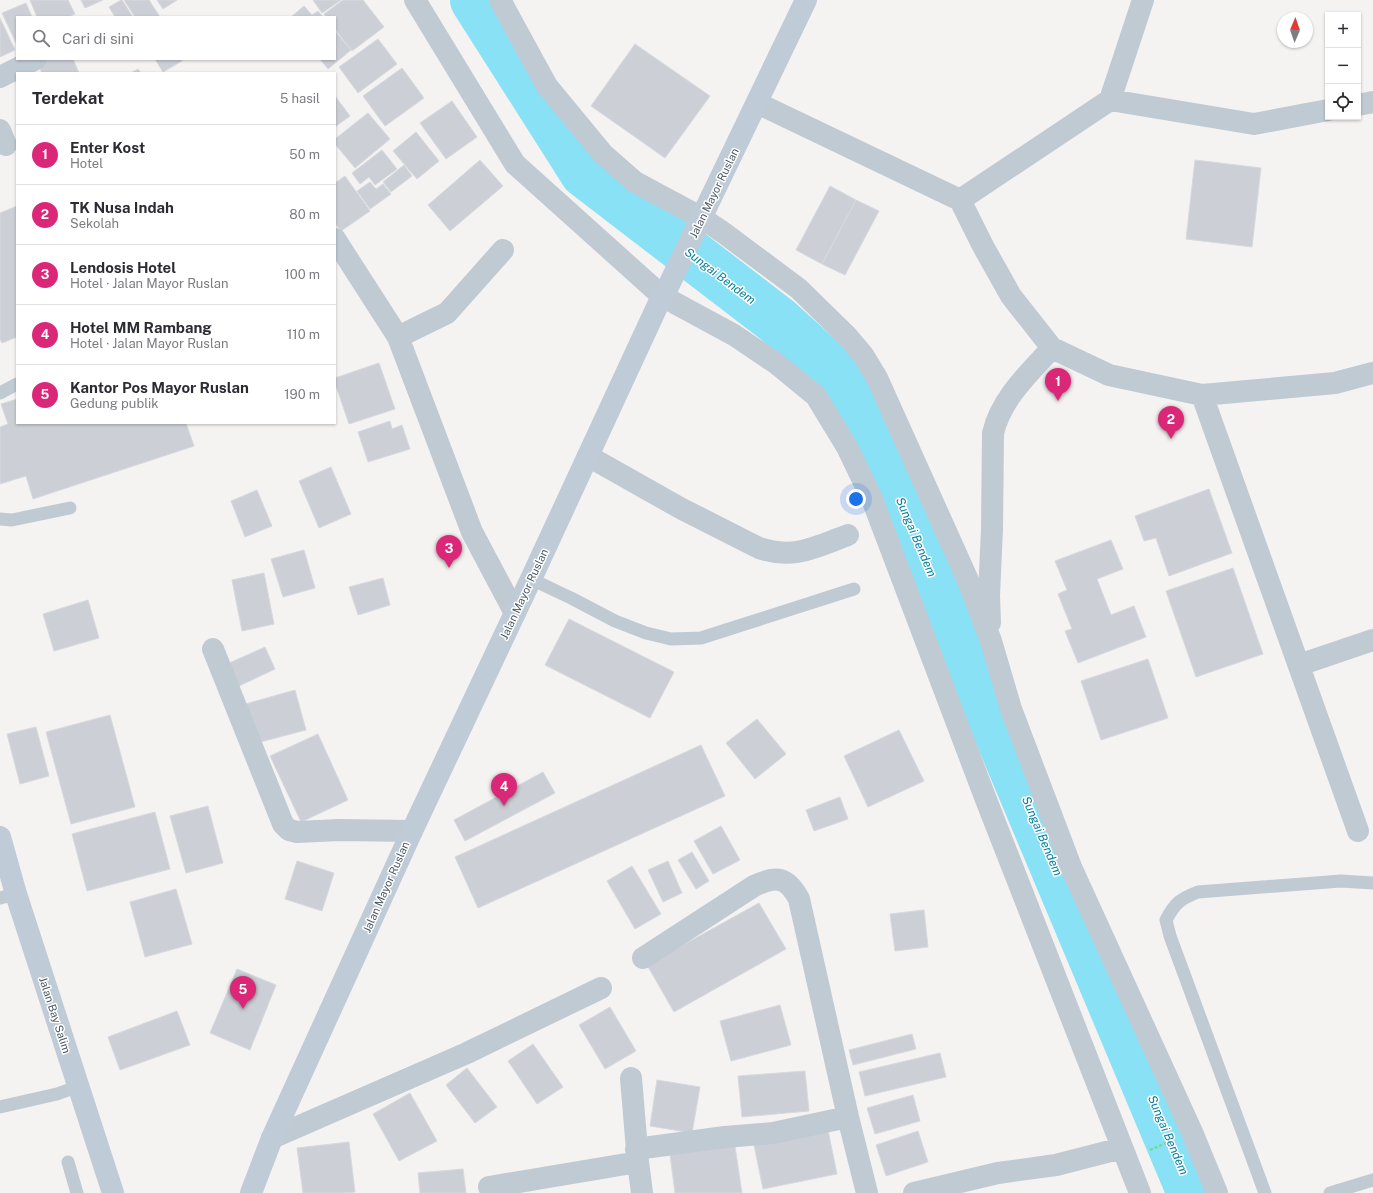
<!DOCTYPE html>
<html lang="id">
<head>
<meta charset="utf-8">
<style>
	:root { --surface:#fff; --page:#f7f7f7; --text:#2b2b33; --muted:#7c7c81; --line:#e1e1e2; --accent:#db2777 }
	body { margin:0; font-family:"Public Sans",sans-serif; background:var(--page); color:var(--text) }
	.controls { position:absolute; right:12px; top:12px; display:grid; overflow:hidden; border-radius:0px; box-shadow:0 1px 3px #0004 }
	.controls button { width:36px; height:36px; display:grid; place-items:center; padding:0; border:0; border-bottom:1px solid var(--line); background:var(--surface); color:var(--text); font:20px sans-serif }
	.compass { position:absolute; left:1277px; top:12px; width:36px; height:36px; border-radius:50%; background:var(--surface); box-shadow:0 1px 3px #0004; rotate:2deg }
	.you { position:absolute; left:856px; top:499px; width:14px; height:14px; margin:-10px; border:3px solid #fff; border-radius:50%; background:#1a73e8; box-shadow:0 0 0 6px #1a73e833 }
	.badge { display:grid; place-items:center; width:26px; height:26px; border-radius:50%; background:var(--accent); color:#fff; font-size:13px; font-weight:700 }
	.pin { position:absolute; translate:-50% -33px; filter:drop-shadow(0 1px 2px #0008) }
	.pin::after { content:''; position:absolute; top:21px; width:14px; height:12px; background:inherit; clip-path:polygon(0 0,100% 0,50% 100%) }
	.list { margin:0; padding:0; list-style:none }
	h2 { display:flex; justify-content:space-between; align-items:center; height:52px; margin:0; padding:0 16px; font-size:17px }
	h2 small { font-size:13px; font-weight:400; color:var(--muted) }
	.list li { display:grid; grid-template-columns:26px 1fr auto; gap:12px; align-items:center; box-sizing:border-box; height:60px; padding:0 16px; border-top:1px solid var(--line) }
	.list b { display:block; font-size:15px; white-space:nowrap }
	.list p { margin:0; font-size:13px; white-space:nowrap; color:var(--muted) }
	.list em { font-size:13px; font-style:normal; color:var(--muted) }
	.icon { flex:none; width:22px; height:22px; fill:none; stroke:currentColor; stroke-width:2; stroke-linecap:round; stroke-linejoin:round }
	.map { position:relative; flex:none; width:1373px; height:1193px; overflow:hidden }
	.search { position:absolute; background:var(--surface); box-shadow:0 1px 3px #0004; left:16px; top:16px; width:320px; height:44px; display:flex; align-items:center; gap:10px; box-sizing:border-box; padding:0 14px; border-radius:0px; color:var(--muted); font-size:15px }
	.panel { position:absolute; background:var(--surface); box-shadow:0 1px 3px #0004; left:16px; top:72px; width:320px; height:352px; border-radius:0px }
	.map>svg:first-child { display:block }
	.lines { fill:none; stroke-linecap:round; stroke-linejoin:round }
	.river { stroke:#88e1f5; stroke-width:50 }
	.building { fill:#cccfd5; stroke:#d6d9de }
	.path { stroke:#73d7a3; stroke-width:2.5; stroke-dasharray:3 2; stroke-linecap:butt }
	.lane { stroke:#bfcad3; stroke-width:13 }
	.street { stroke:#bfcad3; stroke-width:22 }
	.secondary { stroke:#bfcbd7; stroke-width:22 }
	.labels { text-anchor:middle; stroke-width:3; stroke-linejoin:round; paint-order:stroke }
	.street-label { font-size:11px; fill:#485662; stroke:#fff }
	.water-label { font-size:12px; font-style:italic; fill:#037f9b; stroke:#fff }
</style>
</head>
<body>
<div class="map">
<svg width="1373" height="1193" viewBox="0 0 1373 1193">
	<rect width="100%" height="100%" fill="#f5f2f2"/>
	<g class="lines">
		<path class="river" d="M475,0l110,173 193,148 77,70 337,802"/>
	</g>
	<path class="building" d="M30,0h38l7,14 -7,3h-31z
		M81,0h22l-18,8z
		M121,0h1l11,17h-18l-6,-10z
		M124,0h25l11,17h-25z
		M157,0h20l-14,9z
		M313,0h28l-19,13z
		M343,0h20l21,27 -32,24 -17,-22v-12h-9l-2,-3z
		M26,3l6,14h-15v28l-15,-32z
		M304,6l8,9 6,-4 5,6h-32z
		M0,18l15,32 -15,7z
		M335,31l16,19 -23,19 -8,-10h15z
		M378,39l19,25 -39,29 -19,-26z
		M635,44l75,52 -45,62 -74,-52z
		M51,59h22l6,14h-37l-4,-8z
		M155,59h25l2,2 -19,11z
		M402,68l22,30 -39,28 -22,-30z
		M138,69l3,4h-10z
		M335,96l15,20 -15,11z
		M452,101l25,36 -31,22 -26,-36z
		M368,113l22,26 -35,29 -20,-24v-5z
		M416,132l23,29 -22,18 -24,-28z
		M382,150l15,19 -22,16 -6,-8 -9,7 -8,-11z
		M480,160l23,26 -53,45 -22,-26z
		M1195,160l66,8 -9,79 -66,-8z
		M404,165l8,11 -21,16 -8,-10z
		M345,176l25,35 -29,20 -6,-8v-40z
		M370,182l6,7 7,-5 8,10 -21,15 -13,-18z
		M830,186l26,14 -34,64 -26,-14z
		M856,200l23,11 -34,64 -23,-11z
		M17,206v131l-15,6 -2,-4v-126z
		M379,363l16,46 -46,15 -14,-41v-5z
		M17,399v24h169l8,23 -161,53 -7,-23 -26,8v-57l8,-3 -7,-20z
		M390,421l2,8 10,-4 8,24 -42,13 -10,-30z
		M331,467l20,47 -32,14 -20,-47z
		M1209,489l23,64 -63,23 -13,-38 -12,3 -9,-25z
		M257,490l15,36 -27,11 -14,-36z
		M1111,540l12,29 -26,10 14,36 23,-9 12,31 -68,26 -13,-32 7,-2 -14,-35 9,-4 -12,-29z
		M304,550l11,38 -32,9 -12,-38z
		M1233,568l30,86 -67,23 -30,-86z
		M264,573l10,51 -32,7 -10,-51z
		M383,578l7,27 -32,10 -9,-28z
		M88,600l11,38 -45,13 -11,-37z
		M569,619l105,53 -24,46 -105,-53z
		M265,647l10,22 -38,18 -10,-23z
		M1148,659l20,59 -67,22 -20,-59z
		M295,690l11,40 -53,14 -11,-39z
		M110,715l25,92 -64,17 -25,-92z
		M757,719l29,35 -31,25 -29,-36z
		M36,727l13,49 -29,8 -13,-50z
		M899,730l25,51 -56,26 -24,-51z
		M318,734l30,66 -47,22 -31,-66z
		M701,745l24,51 -247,112 -23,-51z
		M543,772l12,21 -90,48 -11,-21z
		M840,797l8,22 -34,12 -8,-21z
		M208,806l15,57 -37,10 -16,-57z
		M155,812l15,57 -83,22 -15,-57z
		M721,826l19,34 -27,14 -19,-33z
		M692,852l17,29 -13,8 -18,-29z
		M297,861l37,12 -12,38 -37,-12z
		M668,861l14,32 -19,9 -15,-32z
		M632,866l29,48 -26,15 -28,-48z
		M176,889l16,55 -47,13 -15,-55z
		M759,903l27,46 -112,63 -27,-47z
		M924,910l4,37 -33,4 -5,-37z
		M237,969l39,16 -26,65 -40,-17z
		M780,1005l11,40 -60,16 -11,-40z
		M610,1007l26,44 -31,18 -26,-44z
		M177,1011l13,34 -70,25 -12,-33z
		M912,1034l4,15 -63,16 -4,-15z
		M533,1044l30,43 -26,17 -29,-43z
		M940,1053l6,24 -81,19 -6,-24z
		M467,1068l30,39 -22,16 -29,-38z
		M805,1071l4,40 -67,6 -4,-41z
		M657,1080l43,7 -8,46 -42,-7z
		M410,1093l27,48 -38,20 -26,-47z
		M913,1095l7,26 -45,13 -8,-26z
		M828,1130l9,44 -74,15 -9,-44z
		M918,1131l10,31 -42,14 -10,-31z
		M349,1142l6,50 -13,1h-39l-6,-45z
		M735,1146l7,47h-67l-5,-38z
		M463,1169l3,24h-46l-2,-20z"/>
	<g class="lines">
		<path class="path" d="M1150,1150l19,-8"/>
		<path class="lane" d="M0,393l17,-9
			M0,519l12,1 58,-12
			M531,579l40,19 44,23 31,12 25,6 30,-1 153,-49
			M0,898l16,-4
			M0,1107l57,-13 22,-8
			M68,1162l9,31
			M1265,1193l-95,-257 -4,-16c9,-17 14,-21 32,-28l143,-11 32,2
			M1330,1193l43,-13"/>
		<path class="street" d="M415,0l100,164 147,132 72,39 43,29 39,32 31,51 25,52 113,298 155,396
			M500,0l47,86 56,68 32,28 67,36 22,15 75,56 48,47 16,19 14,23 90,200 24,63 20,68 60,158 121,265 25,61
			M0,77l36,-18
			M1110,100l33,-100
			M757,103l203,97 23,46 28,50 41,52 57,27 93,20 133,-12 38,-10
			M1358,105l15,-3
			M0,130l6,15
			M960,200l150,-100 144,24 74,-14
			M335,239l63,98 74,195 43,81
			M398,337l49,-24 56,-63
			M1202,395l156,436
			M588,456l94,53 77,39c35,12 57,-1 89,-13
			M990,623l-1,-28 3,-66 1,-96c8,-34 36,-60 59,-85
			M213,649l70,175 6,6 8,2 42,-2 73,1
			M1299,665l74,-25
			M643,958l111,-72c23,-11 33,-9 45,13l49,218 19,76
			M272,1138l195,-85 134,-65
			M636,1149l89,-12 48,-4 75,-16
			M638,1162l4,31
			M489,1187l149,-25 -7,-84
			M914,1193l84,-20 58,-8 66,-17"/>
		<path class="secondary" d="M0,837l16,57 97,299
			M251,1193l21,-55 140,-307 119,-252 131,-283 4,-5 140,-291"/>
	</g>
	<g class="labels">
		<g class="street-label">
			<text transform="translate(714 193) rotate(-64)" y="4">Jalan Mayor Ruslan</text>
			<text transform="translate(524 594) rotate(-65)" y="4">Jalan Mayor Ruslan</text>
			<text transform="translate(386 887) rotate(-66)" y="4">Jalan Mayor Ruslan</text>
			<text transform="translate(55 1015) rotate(72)" y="4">Jalan Bay Salim</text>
		</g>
		<g class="water-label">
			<text transform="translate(720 276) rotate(37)" y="4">Sungai Bendem</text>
			<text transform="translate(916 537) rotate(67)" y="4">Sungai Bendem</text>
			<text transform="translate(1042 836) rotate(67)" y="4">Sungai Bendem</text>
			<text transform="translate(1168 1135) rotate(67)" y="4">Sungai Bendem</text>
		</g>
	</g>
</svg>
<div class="controls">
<button>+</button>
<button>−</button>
<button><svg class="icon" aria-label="locate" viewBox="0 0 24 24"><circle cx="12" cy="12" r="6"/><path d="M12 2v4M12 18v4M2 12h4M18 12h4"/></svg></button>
</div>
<svg class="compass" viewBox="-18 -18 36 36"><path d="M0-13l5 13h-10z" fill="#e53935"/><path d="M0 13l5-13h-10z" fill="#7c7c81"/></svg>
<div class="you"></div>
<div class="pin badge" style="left:1058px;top:401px">1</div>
<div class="pin badge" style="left:1171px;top:439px">2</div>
<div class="pin badge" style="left:449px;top:568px">3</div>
<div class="pin badge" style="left:504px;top:806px">4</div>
<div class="pin badge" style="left:243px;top:1009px">5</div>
<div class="search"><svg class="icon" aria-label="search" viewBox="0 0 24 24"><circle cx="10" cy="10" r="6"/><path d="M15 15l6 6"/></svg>Cari di sini</div>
<section class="panel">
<h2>Terdekat<small>5 hasil</small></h2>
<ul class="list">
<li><span class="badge">1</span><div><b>Enter Kost</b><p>Hotel</p></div><em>50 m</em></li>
<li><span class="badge">2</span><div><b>TK Nusa Indah</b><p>Sekolah</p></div><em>80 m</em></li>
<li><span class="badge">3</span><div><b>Lendosis Hotel</b><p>Hotel · Jalan Mayor Ruslan</p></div><em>100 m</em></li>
<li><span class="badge">4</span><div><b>Hotel MM Rambang</b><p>Hotel · Jalan Mayor Ruslan</p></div><em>110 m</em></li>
<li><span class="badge">5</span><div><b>Kantor Pos Mayor Ruslan</b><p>Gedung publik</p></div><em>190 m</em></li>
</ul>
</section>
</div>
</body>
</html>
